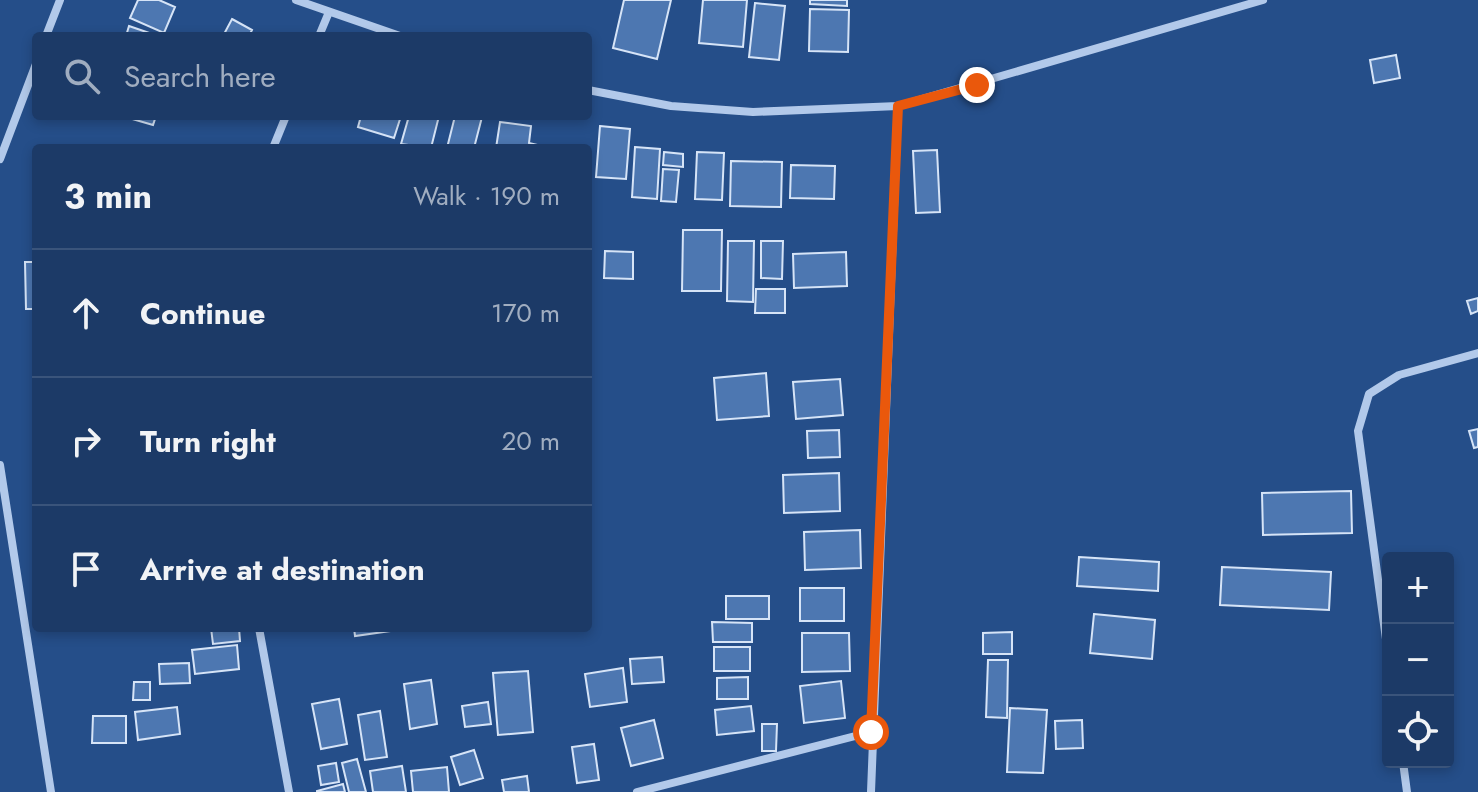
<!DOCTYPE html>
<html lang="en">
<head>
<meta charset="utf-8">
<style>
	:root { --surface:#1c3a67; --page:#25416d; --text:#f1f3f6; --muted:#a0adc0; --line:#3a547b }
	body { margin:0; font-family:Jost,sans-serif; background:var(--page); color:var(--text) }
	.controls { position:absolute; right:24px; bottom:24px; display:grid; overflow:hidden; border-radius:8px; box-shadow:0 4px 12px #0003 }
	.controls button { width:72px; height:72px; display:grid; place-items:center; padding:0; border:0; border-bottom:2px solid var(--line); background:var(--surface); color:var(--text); font:40px sans-serif }
	.stop { position:absolute; width:24px; height:24px; margin:-18px; border:6px solid #ea580c; border-radius:50%; background:#fff }
	.stop.end { background:#ea580c; border-color:#fff; box-shadow:0 2px 8px #0008 }
	.list { margin:0; padding:0; list-style:none }
	h2 { display:flex; justify-content:space-between; align-items:center; height:104px; margin:0; padding:0 32px; font-size:34px }
	h2 small { font-size:26px; font-weight:400; color:var(--muted) }
	.list li { display:grid; grid-template-columns:52px 1fr auto; gap:24px; align-items:center; box-sizing:border-box; height:128px; padding:0 32px; border-top:2px solid var(--line) }
	.list b { display:block; font-size:30px; white-space:nowrap }
	.list em { font-size:26px; font-style:normal; color:var(--muted) }
	.icon { flex:none; width:44px; height:44px; fill:none; stroke:currentColor; stroke-width:2; stroke-linecap:round; stroke-linejoin:round }
	.map { position:relative; flex:none; width:1478px; height:792px; overflow:hidden }
	.search { position:absolute; background:var(--surface); box-shadow:0 4px 12px #0003; left:32px; top:32px; width:560px; height:88px; display:flex; align-items:center; gap:20px; box-sizing:border-box; padding:0 28px; border-radius:8px; color:var(--muted); font-size:30px }
	.panel { position:absolute; background:var(--surface); box-shadow:0 4px 12px #0003; left:32px; top:144px; width:560px; height:488px; border-radius:8px }
	.map>svg:first-child { display:block }
	.building { fill:#4d77b1; stroke:#d6e4f7; stroke-width:2 }
	.lines { fill:none; stroke-linecap:round; stroke-linejoin:round }
	.minor { stroke:#b2c9ea; stroke-width:8 }
	.route { stroke:#ea580c; stroke-width:10 }
</style>
</head>
<body>
<div class="map">
<svg width="1478" height="792" viewBox="0 0 1478 792">
	<rect width="100%" height="100%" fill="#254e89"/>
	<path class="building" d="M138,0h21l16,7 -11,26 -34,-15z
		M624,0h47l-14,59 -44,-11z
		M703,0h44l-4,47 -44,-4z
		M810,0h37v6l-37,-2z
		M755,3l30,3 -6,54 -30,-3z
		M810,9l39,1 -1,42 -39,-1z
		M232,19l20,11 -3,6h-26z
		M129,26l29,10h-32z
		M1396,55l4,23 -26,5 -4,-23z
		M122,116h34l-3,9z
		M361,116h40l-7,22 -36,-11z
		M409,116h30l-8,32 -30,-4z
		M455,116l27,1 -8,31h-27z
		M500,122l31,4 -2,17 21,5h-54z
		M600,126l30,3 -4,50 -30,-2z
		M635,147l25,2 -3,50 -25,-2z
		M937,150l3,62 -24,1 -3,-62z
		M664,152l19,2v13l-20,-2z
		M697,152l27,1 -2,47 -27,-1z
		M731,161l51,1 -1,45 -51,-1z
		M791,165l44,1 -1,33 -44,-1z
		M663,169l16,1 -3,32 -15,-1z
		M683,230h39l-1,61h-39z
		M728,241h26l-1,61 -26,-1z
		M761,241h22l-1,38 -21,-1z
		M605,251l28,1v27l-29,-1z
		M846,252l1,34 -53,2 -1,-34z
		M25,262h11v47h-10z
		M756,289h29v24h-30z
		M1478,298v13l-7,3 -4,-13z
		M766,373l3,43 -52,4 -3,-42z
		M840,379l3,36 -47,4 -3,-37z
		M1478,429v18l-4,1 -5,-17z
		M839,430l1,27 -32,1 -1,-27z
		M839,473l1,38 -56,2 -1,-38z
		M1351,491l1,42 -89,2 -1,-42z
		M860,530l1,38 -56,2 -1,-38z
		M1079,557l80,5 -1,29 -81,-5z
		M1222,567l109,5 -2,38 -109,-5z
		M800,588h44v33h-44z
		M726,596h43v23h-43z
		M1094,614l61,6 -3,39 -62,-6z
		M712,622l40,1v19h-39z
		M211,628h28l1,13 -27,3z
		M354,628h43l1,2 -43,6z
		M1012,632v22h-29v-21z
		M802,633h47l1,38 -48,1z
		M237,645l2,24 -44,5 -3,-24z
		M714,647h36v24h-36z
		M662,657l2,25 -32,2 -2,-25z
		M988,660h20l-1,58 -21,-1z
		M189,663l1,20 -30,1 -1,-20z
		M623,668l4,34 -37,5 -5,-33z
		M528,671l5,61 -35,3 -5,-62z
		M748,677v22h-31v-21z
		M431,680l6,44 -27,5 -6,-45z
		M841,681l4,37 -41,5 -4,-37z
		M134,682h16v18h-17z
		M339,699l8,45 -26,5 -9,-45z
		M488,702l3,22 -26,3 -3,-21z
		M751,706l3,25 -37,4 -2,-25z
		M177,707l3,27 -42,6 -3,-28z
		M1010,708l37,2 -4,63 -36,-1z
		M380,711l7,46 -22,3 -7,-45z
		M93,716h33v27h-34z
		M654,720l9,38 -32,8 -10,-38z
		M1082,720l1,28 -27,1 -1,-28z
		M762,724h15l-1,27h-14z
		M594,744l5,36 -22,3 -5,-36z
		M474,750l9,28 -23,7 -9,-28z
		M357,759l9,33h-17l-7,-29z
		M336,763l3,19 -18,3 -3,-19z
		M402,766l4,26h-33l-3,-21z
		M447,767l2,25h-36l-2,-21z
		M527,776l2,16h-25l-2,-12z
		M343,784l2,8h-28v-1z"/>
	<g class="lines">
		<path class="minor" d="M296,0l104,36
			M46,36l14,-36
			M319,36l10,-24
			M588,90l83,16 82,6 145,-6 365,-106
			M273,148l13,-32
			M0,159l36,-95
			M0,465l51,327
			M259,628l30,164
			M1388,654l-30,-223 11,-37 30,-19 79,-22
			M1403,762l4,30
			M637,792l234,-60
			M871,792l27,-686"/>
	</g>
	<g class="lines">
		<path class="route" d="M871,732l27,-626 79,-21"/>
	</g>
</svg>
<div class="controls">
<button>+</button>
<button>−</button>
<button><svg class="icon" aria-label="locate" viewBox="0 0 24 24"><circle cx="12" cy="12" r="6"/><path d="M12 2v4M12 18v4M2 12h4M18 12h4"/></svg></button>
</div>
<div class="stop" style="left:871px;top:732px"></div>
<div class="stop end" style="left:977px;top:85px"></div>
<div class="search"><svg class="icon" aria-label="search" viewBox="0 0 24 24"><circle cx="10" cy="10" r="6"/><path d="M15 15l6 6"/></svg>Search here</div>
<section class="panel">
<h2>3 min<small>Walk · 190 m</small></h2>
<ul class="list">
<li><svg class="icon" aria-label="ahead" viewBox="0 0 24 24"><path d="M12 20V5M6 11l6-6 6 6"/></svg><div><b>Continue</b></div><em>170 m</em></li>
<li><svg class="icon" aria-label="right" viewBox="0 0 24 24"><path d="M7 20v-9h11M14 6l5 5-5 5"/></svg><div><b>Turn right</b></div><em>20 m</em></li>
<li><svg class="icon" aria-label="arrive" viewBox="0 0 24 24"><path d="M6 21V4h12l-3 4 3 4H6"/></svg><div><b>Arrive at destination</b></div></li>
</ul>
</section>
</div>
</body>
</html>
